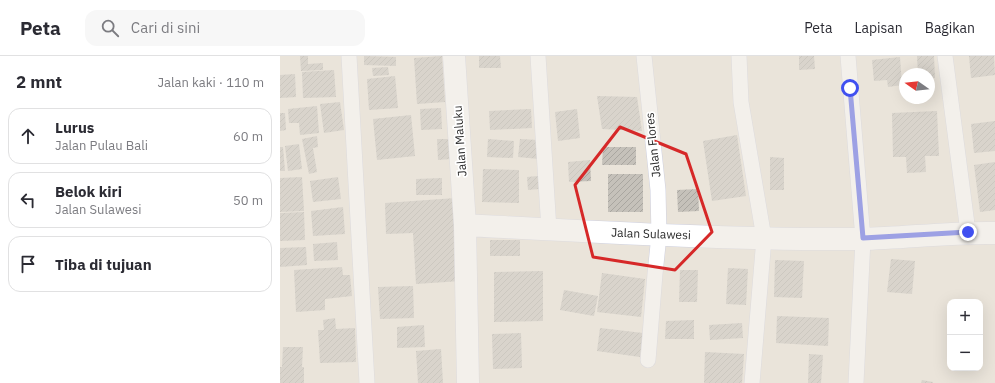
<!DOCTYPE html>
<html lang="id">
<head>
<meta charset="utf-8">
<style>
	:root { --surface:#fff; --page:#f7f7f7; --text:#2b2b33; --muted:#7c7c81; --line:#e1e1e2 }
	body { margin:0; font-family:"IBM Plex Sans",sans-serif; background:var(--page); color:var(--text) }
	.controls { position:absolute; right:12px; bottom:12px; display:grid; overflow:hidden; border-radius:8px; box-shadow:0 4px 16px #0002 }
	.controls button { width:36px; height:36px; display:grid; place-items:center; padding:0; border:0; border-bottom:1px solid var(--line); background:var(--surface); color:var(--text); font:20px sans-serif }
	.compass { position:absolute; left:619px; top:12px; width:36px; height:36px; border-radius:50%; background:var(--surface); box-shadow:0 4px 16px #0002; rotate:284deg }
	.stop { position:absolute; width:12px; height:12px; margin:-9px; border:3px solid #4050f0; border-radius:50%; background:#fff }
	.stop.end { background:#4050f0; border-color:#fff; box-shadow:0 1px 4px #0008 }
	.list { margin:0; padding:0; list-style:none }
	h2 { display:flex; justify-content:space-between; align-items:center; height:52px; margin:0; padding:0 16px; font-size:17px }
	h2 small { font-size:13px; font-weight:400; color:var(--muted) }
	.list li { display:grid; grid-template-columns:26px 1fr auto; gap:12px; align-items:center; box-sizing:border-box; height:56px; margin:0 8px 8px; padding:0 8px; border:1px solid var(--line); border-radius:12px }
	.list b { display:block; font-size:15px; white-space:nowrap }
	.list p { margin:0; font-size:13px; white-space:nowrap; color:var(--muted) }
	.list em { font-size:13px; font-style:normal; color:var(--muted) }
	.icon { flex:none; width:22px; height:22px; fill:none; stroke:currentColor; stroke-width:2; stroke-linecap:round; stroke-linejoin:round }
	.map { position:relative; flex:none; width:715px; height:327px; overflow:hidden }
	header { display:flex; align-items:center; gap:24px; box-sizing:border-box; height:56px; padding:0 20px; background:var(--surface); border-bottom:1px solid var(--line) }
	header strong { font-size:19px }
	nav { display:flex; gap:22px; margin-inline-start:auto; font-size:14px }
	.search { width:280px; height:36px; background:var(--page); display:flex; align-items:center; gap:10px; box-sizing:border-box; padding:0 14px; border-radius:12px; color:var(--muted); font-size:15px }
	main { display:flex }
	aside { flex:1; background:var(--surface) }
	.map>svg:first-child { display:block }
	.building { fill:url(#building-hatch) }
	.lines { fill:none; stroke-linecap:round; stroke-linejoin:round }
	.street-casing { stroke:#cfd1e0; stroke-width:16 }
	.secondary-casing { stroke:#cfd1e0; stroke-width:23 }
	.street { stroke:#fff; stroke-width:15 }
	.secondary { stroke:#fff; stroke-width:22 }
	.route { stroke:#4050f0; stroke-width:5 }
	.marked { fill:none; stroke:#d62828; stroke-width:3; stroke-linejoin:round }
	.labels { text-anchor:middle; stroke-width:3.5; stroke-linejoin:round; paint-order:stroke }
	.street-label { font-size:12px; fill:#282828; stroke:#fff }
</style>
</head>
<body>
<header>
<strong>Peta</strong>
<div class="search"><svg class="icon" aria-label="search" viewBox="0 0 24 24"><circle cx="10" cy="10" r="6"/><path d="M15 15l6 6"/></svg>Cari di sini</div>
<nav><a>Peta</a><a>Lapisan</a><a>Bagikan</a></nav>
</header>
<main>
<aside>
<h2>2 mnt<small>Jalan kaki · 110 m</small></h2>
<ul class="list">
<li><svg class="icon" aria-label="ahead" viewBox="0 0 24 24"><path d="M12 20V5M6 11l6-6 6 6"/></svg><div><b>Lurus</b><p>Jalan Pulau Bali</p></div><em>60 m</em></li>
<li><svg class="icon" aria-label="left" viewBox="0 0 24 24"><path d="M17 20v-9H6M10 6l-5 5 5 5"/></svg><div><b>Belok kiri</b><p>Jalan Sulawesi</p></div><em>50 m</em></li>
<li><svg class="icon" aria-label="arrive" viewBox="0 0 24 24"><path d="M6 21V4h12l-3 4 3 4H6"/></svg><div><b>Tiba di tujuan</b></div></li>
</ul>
</aside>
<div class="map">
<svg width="715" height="327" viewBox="0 0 715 327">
	<defs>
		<pattern id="building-hatch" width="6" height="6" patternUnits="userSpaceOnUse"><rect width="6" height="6" fill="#c5c1ba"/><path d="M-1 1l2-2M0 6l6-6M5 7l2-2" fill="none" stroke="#a9a6a0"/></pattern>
	</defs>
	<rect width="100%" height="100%" fill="#eae4da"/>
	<path class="building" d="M20,0h8v8l15,-1v7l-22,1z
		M84,0l32,1v9l-32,-1z
		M162,0l3,46 -28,2 -3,-46z
		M199,0h21l1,12h-22z
		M519,0h15l1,13 -16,1z
		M637,0h17l1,22h-6v-4h-11z
		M689,0h25l1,19 -24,3z
		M620,1l2,28 -14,2 -1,-7 -13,1 -2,-21z
		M108,11l1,8 -16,1 -1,-8z
		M54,14l2,27 -33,1 -1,-26z
		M15,18l1,23 -16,1v-23z
		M115,20l3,32 -29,2 -2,-31z
		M317,40l40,1 5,34 -40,-2z
		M60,46l4,28 -20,3 -4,-29z
		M37,50l2,27 -19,2 -1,-12h-10l-1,-14z
		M161,52l1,21 -21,1 -1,-21z
		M251,53l1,19 -42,2 -1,-19z
		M297,53l3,29 -22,3 -3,-29z
		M657,55l2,45h-14l1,16 -19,1 -1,-16h-13l-1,-44z
		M0,57h5l1,17 -6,1z
		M131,59l4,41 -38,4 -4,-41z
		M715,65v30l-21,2 -3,-29z
		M457,79l9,61 -34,5 -9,-60z
		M37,80l1,11 -5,1 4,24 -8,2 -7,-35z
		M157,83h13l1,20 -13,1z
		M208,83l26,2 -1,17 -26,-1z
		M240,83l18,1 1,19 -21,-2z
		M19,88l3,25 -14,2 -3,-25z
		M0,91h3l2,24h-5z
		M323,91h33v18h-34z
		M490,101l14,1v32h-14z
		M310,104l1,21 -22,1 -1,-20z
		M715,106v48l-15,2 -6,-47z
		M203,113l36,1v33l-37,-1z
		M328,118h35v38h-35z
		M258,120l1,13 -11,1 -1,-13z
		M22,121l2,34 -24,1v-34z
		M58,121l3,22 -28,3 -3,-21z
		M162,122v17h-26v-16z
		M418,133l1,22 -21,1 -1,-22z
		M176,142l5,83 -45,3 -3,-51 -27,1 -1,-31z
		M63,151l2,27 -32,2 -2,-25z
		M24,156l1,28 -25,1v-28z
		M210,184h30v16h-30z
		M57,186l1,18 -24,1 -1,-17z
		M26,191l1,18 -27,2v-19z
		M611,203l24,2 -3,33 -25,-2z
		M495,204l29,1 -2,37 -28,-1z
		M62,211l1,8h7l2,21 -27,3v11l-29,2 -2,-42z
		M448,212l20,1 -2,36 -20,-1z
		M400,214h18l-1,32h-18z
		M263,215v50l-49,1v-50z
		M322,217l43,6 -4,38 -44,-5z
		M133,230l1,32 -34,1 -2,-32z
		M284,234l34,6 -4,20 -34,-6z
		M497,260l52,2 -1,28 -52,-3z
		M55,262l1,11 19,-1 1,34 -36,1 -2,-33h6l-1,-10z
		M414,264v19h-29l1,-18z
		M462,267l1,15 -33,2 -1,-15z
		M144,269l1,22 -28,1v-21z
		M320,272l43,5 -3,24 -43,-6z
		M241,277l1,35 -29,1 -1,-35z
		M3,291h20l-1,20h2v16h-24v-16h2z
		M161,293l2,34h-25l-2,-32z
		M425,296l39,2 -2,29h-38z
		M529,298l14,1 -2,28h-13z
		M642,324l11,2v1h-12z"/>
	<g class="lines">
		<defs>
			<path id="street" d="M69,0l18,327
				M258,0l11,174
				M364,0l14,134 1,45 -4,39 -7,86
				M459,0l2,46 23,136 -12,145
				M568,0l15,183 -7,144
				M665,0l23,176"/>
			<path id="secondary" d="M174,0l11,169
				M188,327l-3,-158c132,7 264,15 397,14 44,-1 88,-7 133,-6"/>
		</defs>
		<use href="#street" class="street-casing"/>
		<use href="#secondary" class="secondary-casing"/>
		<use href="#street" class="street"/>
		<use href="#secondary" class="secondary"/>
	</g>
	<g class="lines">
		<path class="route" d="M570,32l13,150 105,-6"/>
	</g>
	<path d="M0 0H715V327H0ZM340,71l66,27 26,78 -37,38 -82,-13 -18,-72z" fill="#eae4da" fill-opacity=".55" fill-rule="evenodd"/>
	<path class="marked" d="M340,71l66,27 26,78 -37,38 -82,-13 -18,-72z"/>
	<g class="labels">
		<g class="street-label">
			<text transform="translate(180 85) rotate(-94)" y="4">Jalan Maluku</text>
			<text transform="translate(373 89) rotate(-96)" y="4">Jalan Flores</text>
			<text transform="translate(371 178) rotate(2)" y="4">Jalan Sulawesi</text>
		</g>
	</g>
</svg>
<div class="controls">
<button>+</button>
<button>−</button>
</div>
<svg class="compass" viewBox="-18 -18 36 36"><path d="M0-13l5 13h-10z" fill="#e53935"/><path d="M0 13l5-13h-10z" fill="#7c7c81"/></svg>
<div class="stop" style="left:570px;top:32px"></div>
<div class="stop end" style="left:688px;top:176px"></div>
</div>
</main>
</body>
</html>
